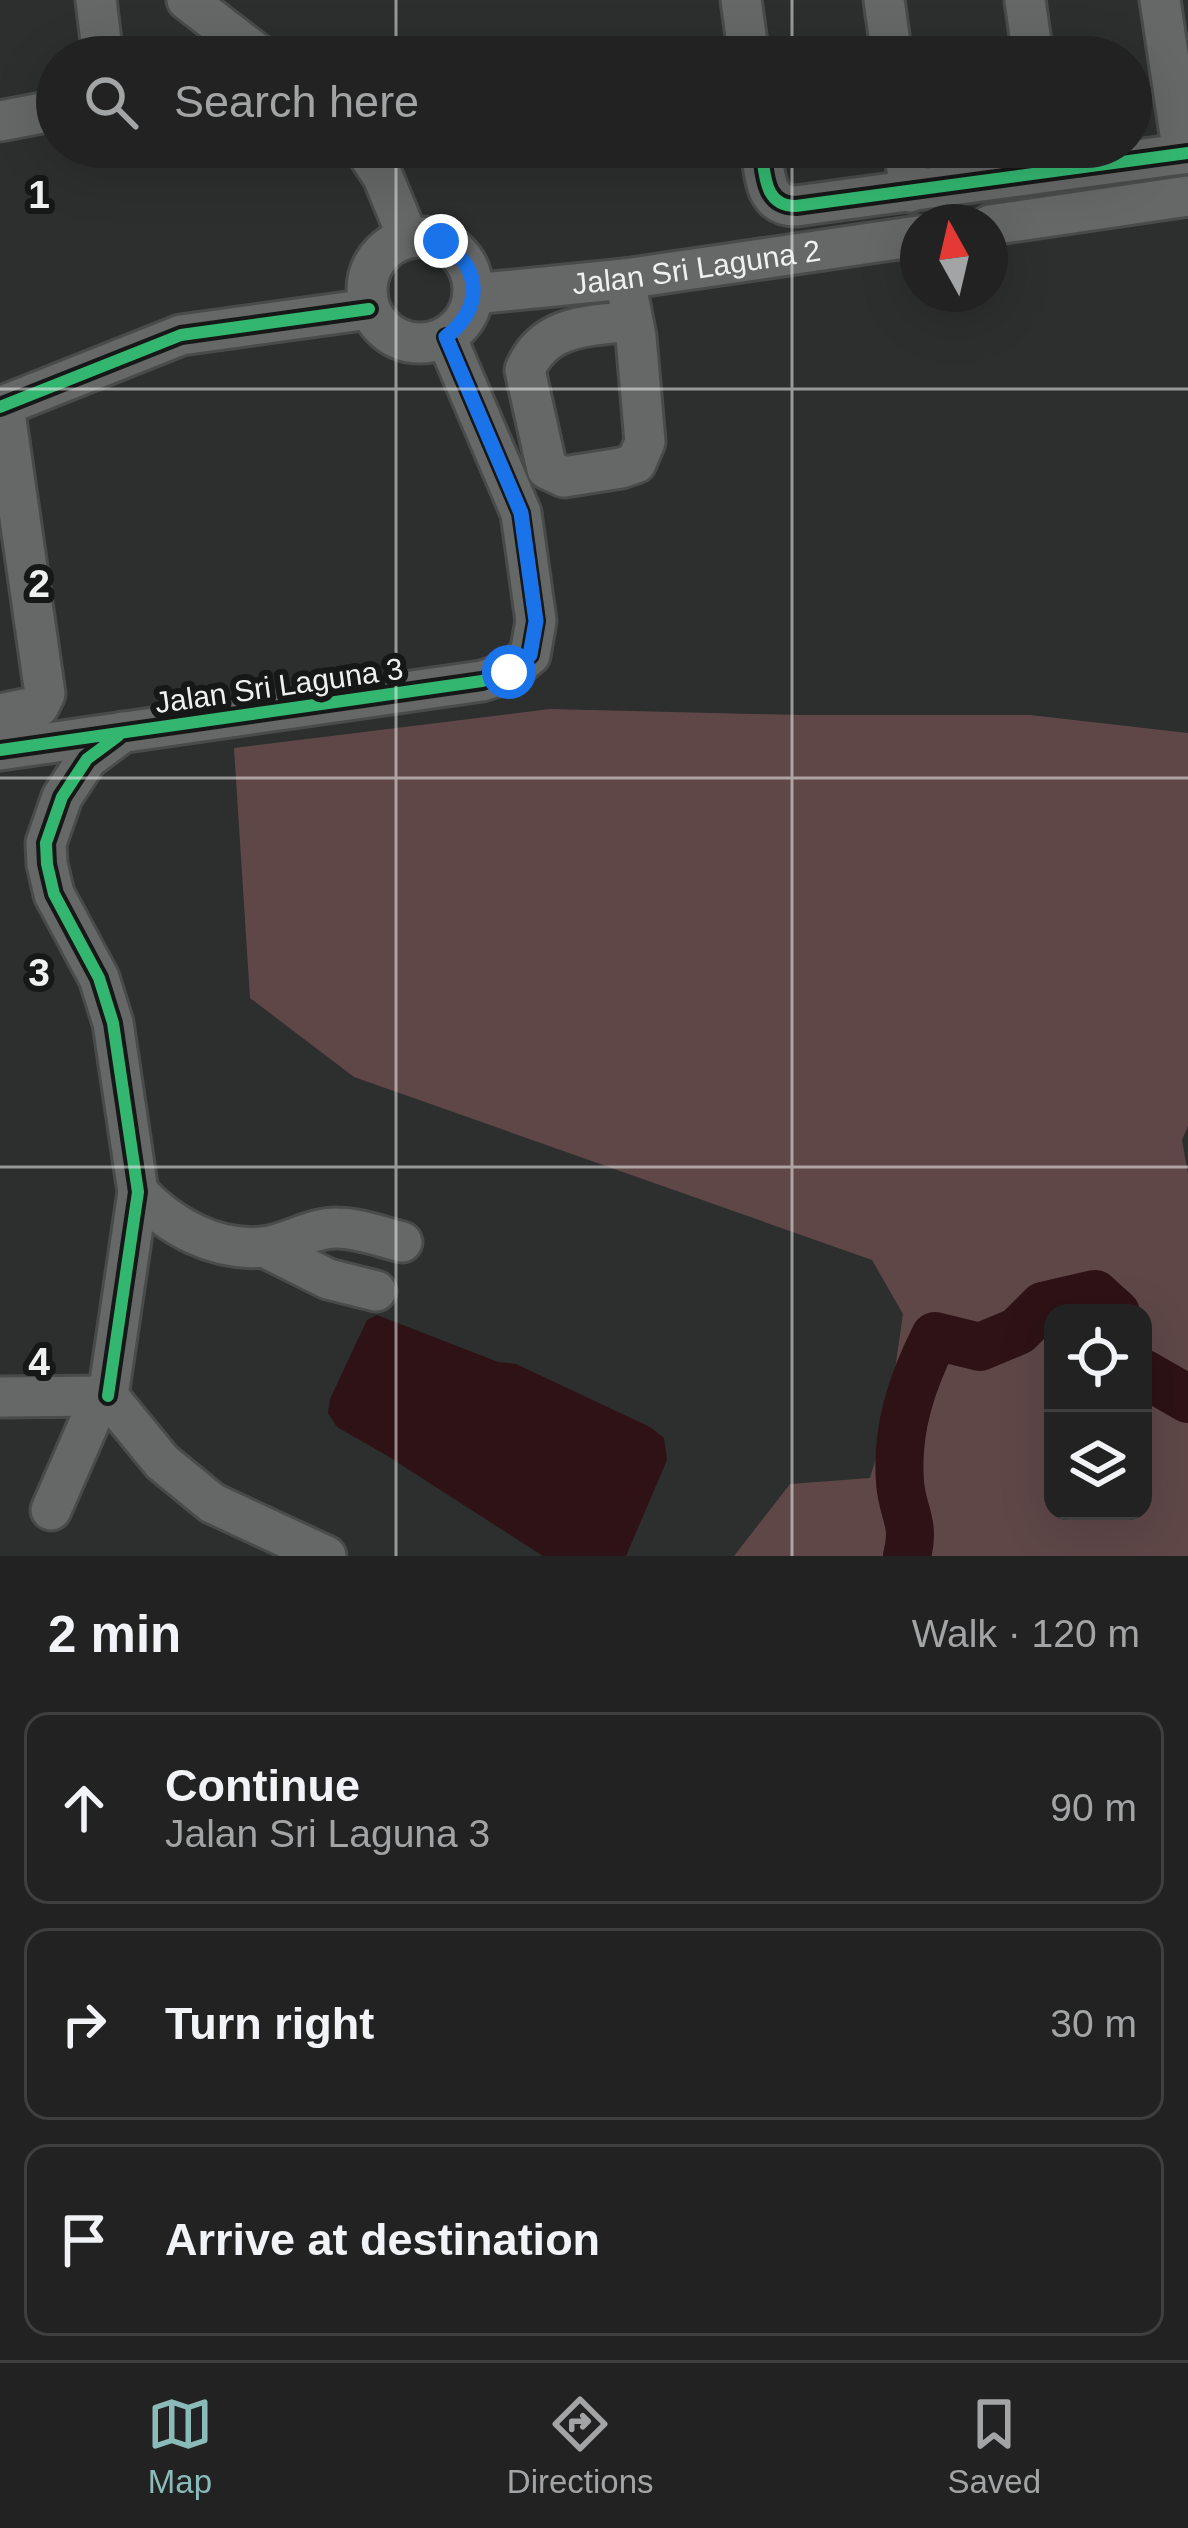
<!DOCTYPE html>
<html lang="en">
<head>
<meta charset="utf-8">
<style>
	:root { --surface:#222; --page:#2e2f2f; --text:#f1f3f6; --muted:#a2a4a5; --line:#3f3f40; --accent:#8bbbb9 }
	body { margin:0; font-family:Arial,sans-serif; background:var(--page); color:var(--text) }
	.controls { position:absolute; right:36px; bottom:36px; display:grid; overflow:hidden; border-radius:24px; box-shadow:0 12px 48px #0002 }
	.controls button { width:108px; height:108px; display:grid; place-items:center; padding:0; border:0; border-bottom:3px solid var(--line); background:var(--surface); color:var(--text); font:60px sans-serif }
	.compass { position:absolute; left:900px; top:204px; width:108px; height:108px; border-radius:50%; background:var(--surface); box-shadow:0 12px 48px #0002; rotate:352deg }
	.stop { position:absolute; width:36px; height:36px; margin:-27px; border:9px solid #1a73e8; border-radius:50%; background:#fff }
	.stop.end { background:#1a73e8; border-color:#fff; box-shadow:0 3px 12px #0008 }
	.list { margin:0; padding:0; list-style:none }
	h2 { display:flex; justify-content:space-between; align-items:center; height:156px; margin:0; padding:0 48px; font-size:51px }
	h2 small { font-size:39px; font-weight:400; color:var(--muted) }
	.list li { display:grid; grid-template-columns:78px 1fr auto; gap:36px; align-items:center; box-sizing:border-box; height:192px; margin:0 24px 24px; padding:0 24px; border:3px solid var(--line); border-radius:24px }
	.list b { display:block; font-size:45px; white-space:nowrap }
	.list p { margin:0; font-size:39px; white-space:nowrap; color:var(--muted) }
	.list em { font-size:39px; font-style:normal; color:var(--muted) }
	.icon { flex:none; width:66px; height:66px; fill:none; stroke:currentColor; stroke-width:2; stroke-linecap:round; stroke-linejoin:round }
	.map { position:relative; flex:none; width:1188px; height:1556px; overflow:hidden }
	.search { position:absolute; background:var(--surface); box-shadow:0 12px 48px #0002; left:36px; right:36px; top:36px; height:132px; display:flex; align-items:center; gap:30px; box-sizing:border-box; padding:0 42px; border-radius:66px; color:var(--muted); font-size:45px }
	.sheet { height:804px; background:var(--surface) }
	nav { display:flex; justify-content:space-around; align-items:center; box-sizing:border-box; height:168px; border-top:3px solid var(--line); background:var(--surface); font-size:33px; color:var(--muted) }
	nav a { display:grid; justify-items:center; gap:6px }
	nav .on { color:var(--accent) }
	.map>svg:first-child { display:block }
	.green { fill:#5f4748; fill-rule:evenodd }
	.water { fill:#2e1215 }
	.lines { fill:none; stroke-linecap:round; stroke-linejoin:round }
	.river { stroke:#2e1215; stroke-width:48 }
	.minor-casing { stroke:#494b4b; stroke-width:45 }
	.minor { stroke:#666767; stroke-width:39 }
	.cycleway-casing { stroke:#161717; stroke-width:20 }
	.cycleway { stroke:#33b770; stroke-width:12 }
	.route { stroke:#1a73e8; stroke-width:15 }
	.grid { fill:none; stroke:#eff1f1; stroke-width:3; stroke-opacity:0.55 }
	.labels { text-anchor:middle; stroke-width:12; stroke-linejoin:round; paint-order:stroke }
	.street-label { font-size:30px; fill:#eff1f1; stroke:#161717 }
	.grid-label { font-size:39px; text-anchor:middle; font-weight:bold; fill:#eff1f1; stroke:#161717; stroke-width:12; stroke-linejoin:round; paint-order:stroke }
</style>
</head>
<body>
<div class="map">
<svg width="1188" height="1556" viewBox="0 0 1188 1556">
	<rect width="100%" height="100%" fill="#2d2e2e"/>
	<path class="green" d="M550,709l250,6h230l158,18v393l-6,14 6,34v382h-454l56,-72 80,-6 18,-60 15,-104 -31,-54 -518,-183 -104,-79 -16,-250zM1053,1313h90v198h-90z"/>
	<path class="water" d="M377,1315l121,47 18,2 134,63 14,11 3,22 -41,96h-83l-157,-101 -49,-28 -9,-14 2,-14 37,-79z"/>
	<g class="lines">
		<path class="river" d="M1143,1373l45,26
			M907,1556c9,-34 -5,-43 -7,-74 -4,-53 12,-100 35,-146l45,11 38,-16 25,-25 52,-12 21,19"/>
		<defs>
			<g id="minor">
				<path d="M96,0l7,57"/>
				<path d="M187,0l74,57"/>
				<path d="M741,0l8,57"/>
				<path d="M884,0l8,57"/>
				<path d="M1025,0l8,57"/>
				<path d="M1160,0l23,154"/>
				<path d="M0,121l57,-11"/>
				<path d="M363,147l20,30 25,61"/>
				<path d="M761,147c4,26 2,59 35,59l392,-53"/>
				<path d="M904,147l6,45"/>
				<path d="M990,225l198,-29"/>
				<circle cx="420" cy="290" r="53"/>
				<path d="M625,279l11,58 9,105 -9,21 -15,5 -57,9 -17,-8 -22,-99c19,-46 64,-44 108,-49"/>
				<path id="s1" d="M473,294l152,-15 293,-43"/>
				<path d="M0,407l181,-72 188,-26"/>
				<path d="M0,714l39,-8 6,-12 -41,-288"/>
				<path d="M123,732l-36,27 -25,38 -16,46 1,21 7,30 45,84 14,45 25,169 -30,204 54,66 50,41 114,53"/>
				<path d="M0,750l482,-69 27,-9 21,-17 6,-34 -15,-108 -75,-176"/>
				<path d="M138,1192c31,34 78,60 126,55 24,-3 49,-20 73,-19 21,0 45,9 65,14"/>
				<path d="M264,1247l64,32 48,12"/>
				<path d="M0,1397l108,-1"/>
				<path d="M51,1510l49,-112"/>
			</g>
		</defs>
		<use href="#minor" class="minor-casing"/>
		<use href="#minor" class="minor"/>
		<defs>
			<path id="cycleway" d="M761,147c4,26 2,59 35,59l392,-53
				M0,407l181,-72 188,-26
				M0,750l482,-69 27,-9 21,-17 6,-34 -15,-108 -75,-176
				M108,1396l30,-204 -25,-169 -14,-45 -45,-84 -7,-30 -1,-21 16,-46 25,-38 31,-23"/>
		</defs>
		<use href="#cycleway" class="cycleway-casing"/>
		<use href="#cycleway" class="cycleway"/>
	</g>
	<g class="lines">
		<path class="route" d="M441,241c41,26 43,66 5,96l75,176 15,108 -6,34 -21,17"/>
	</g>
	<path class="grid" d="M396,0v57M792,0v57M396,147v1409M792,147v1409M0,389h1188M0,778h1188M0,1167h1188"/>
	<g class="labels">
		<g class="street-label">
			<text dy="10" stroke="none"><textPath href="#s1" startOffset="225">Jalan Sri Laguna 2</textPath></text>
			<text transform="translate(279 686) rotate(-8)" y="10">Jalan Sri Laguna 3</text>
		</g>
	</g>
	<g class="grid-label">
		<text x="39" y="208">1</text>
		<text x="39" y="597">2</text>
		<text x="39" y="986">3</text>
		<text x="39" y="1375">4</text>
	</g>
</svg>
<div class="controls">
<button><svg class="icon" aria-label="locate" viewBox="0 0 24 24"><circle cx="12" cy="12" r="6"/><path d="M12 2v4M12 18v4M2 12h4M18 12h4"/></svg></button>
<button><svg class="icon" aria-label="layers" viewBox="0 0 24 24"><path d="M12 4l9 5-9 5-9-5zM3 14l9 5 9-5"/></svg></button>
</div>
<svg class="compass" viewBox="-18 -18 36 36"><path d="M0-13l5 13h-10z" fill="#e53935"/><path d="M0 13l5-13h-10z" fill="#a2a4a5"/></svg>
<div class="stop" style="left:509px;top:672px"></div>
<div class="stop end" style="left:441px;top:241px"></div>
<div class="search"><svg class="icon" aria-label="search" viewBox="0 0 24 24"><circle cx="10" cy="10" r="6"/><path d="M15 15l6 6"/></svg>Search here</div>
</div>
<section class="sheet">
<h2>2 min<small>Walk · 120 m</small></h2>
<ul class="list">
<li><svg class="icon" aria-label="ahead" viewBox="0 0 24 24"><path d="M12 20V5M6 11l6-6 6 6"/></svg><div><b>Continue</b><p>Jalan Sri Laguna 3</p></div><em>90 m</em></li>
<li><svg class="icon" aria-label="right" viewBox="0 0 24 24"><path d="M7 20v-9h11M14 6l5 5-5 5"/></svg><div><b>Turn right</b></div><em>30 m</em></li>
<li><svg class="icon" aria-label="arrive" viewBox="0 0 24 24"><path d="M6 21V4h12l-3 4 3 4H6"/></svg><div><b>Arrive at destination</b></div></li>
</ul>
</section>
<nav>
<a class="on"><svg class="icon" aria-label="map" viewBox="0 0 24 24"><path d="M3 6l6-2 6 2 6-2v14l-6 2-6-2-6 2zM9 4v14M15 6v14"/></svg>Map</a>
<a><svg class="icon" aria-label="directions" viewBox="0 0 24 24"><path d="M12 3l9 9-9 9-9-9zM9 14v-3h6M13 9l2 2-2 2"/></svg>Directions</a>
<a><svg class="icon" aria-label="saved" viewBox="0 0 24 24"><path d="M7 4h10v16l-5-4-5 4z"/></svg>Saved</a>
</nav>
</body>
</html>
